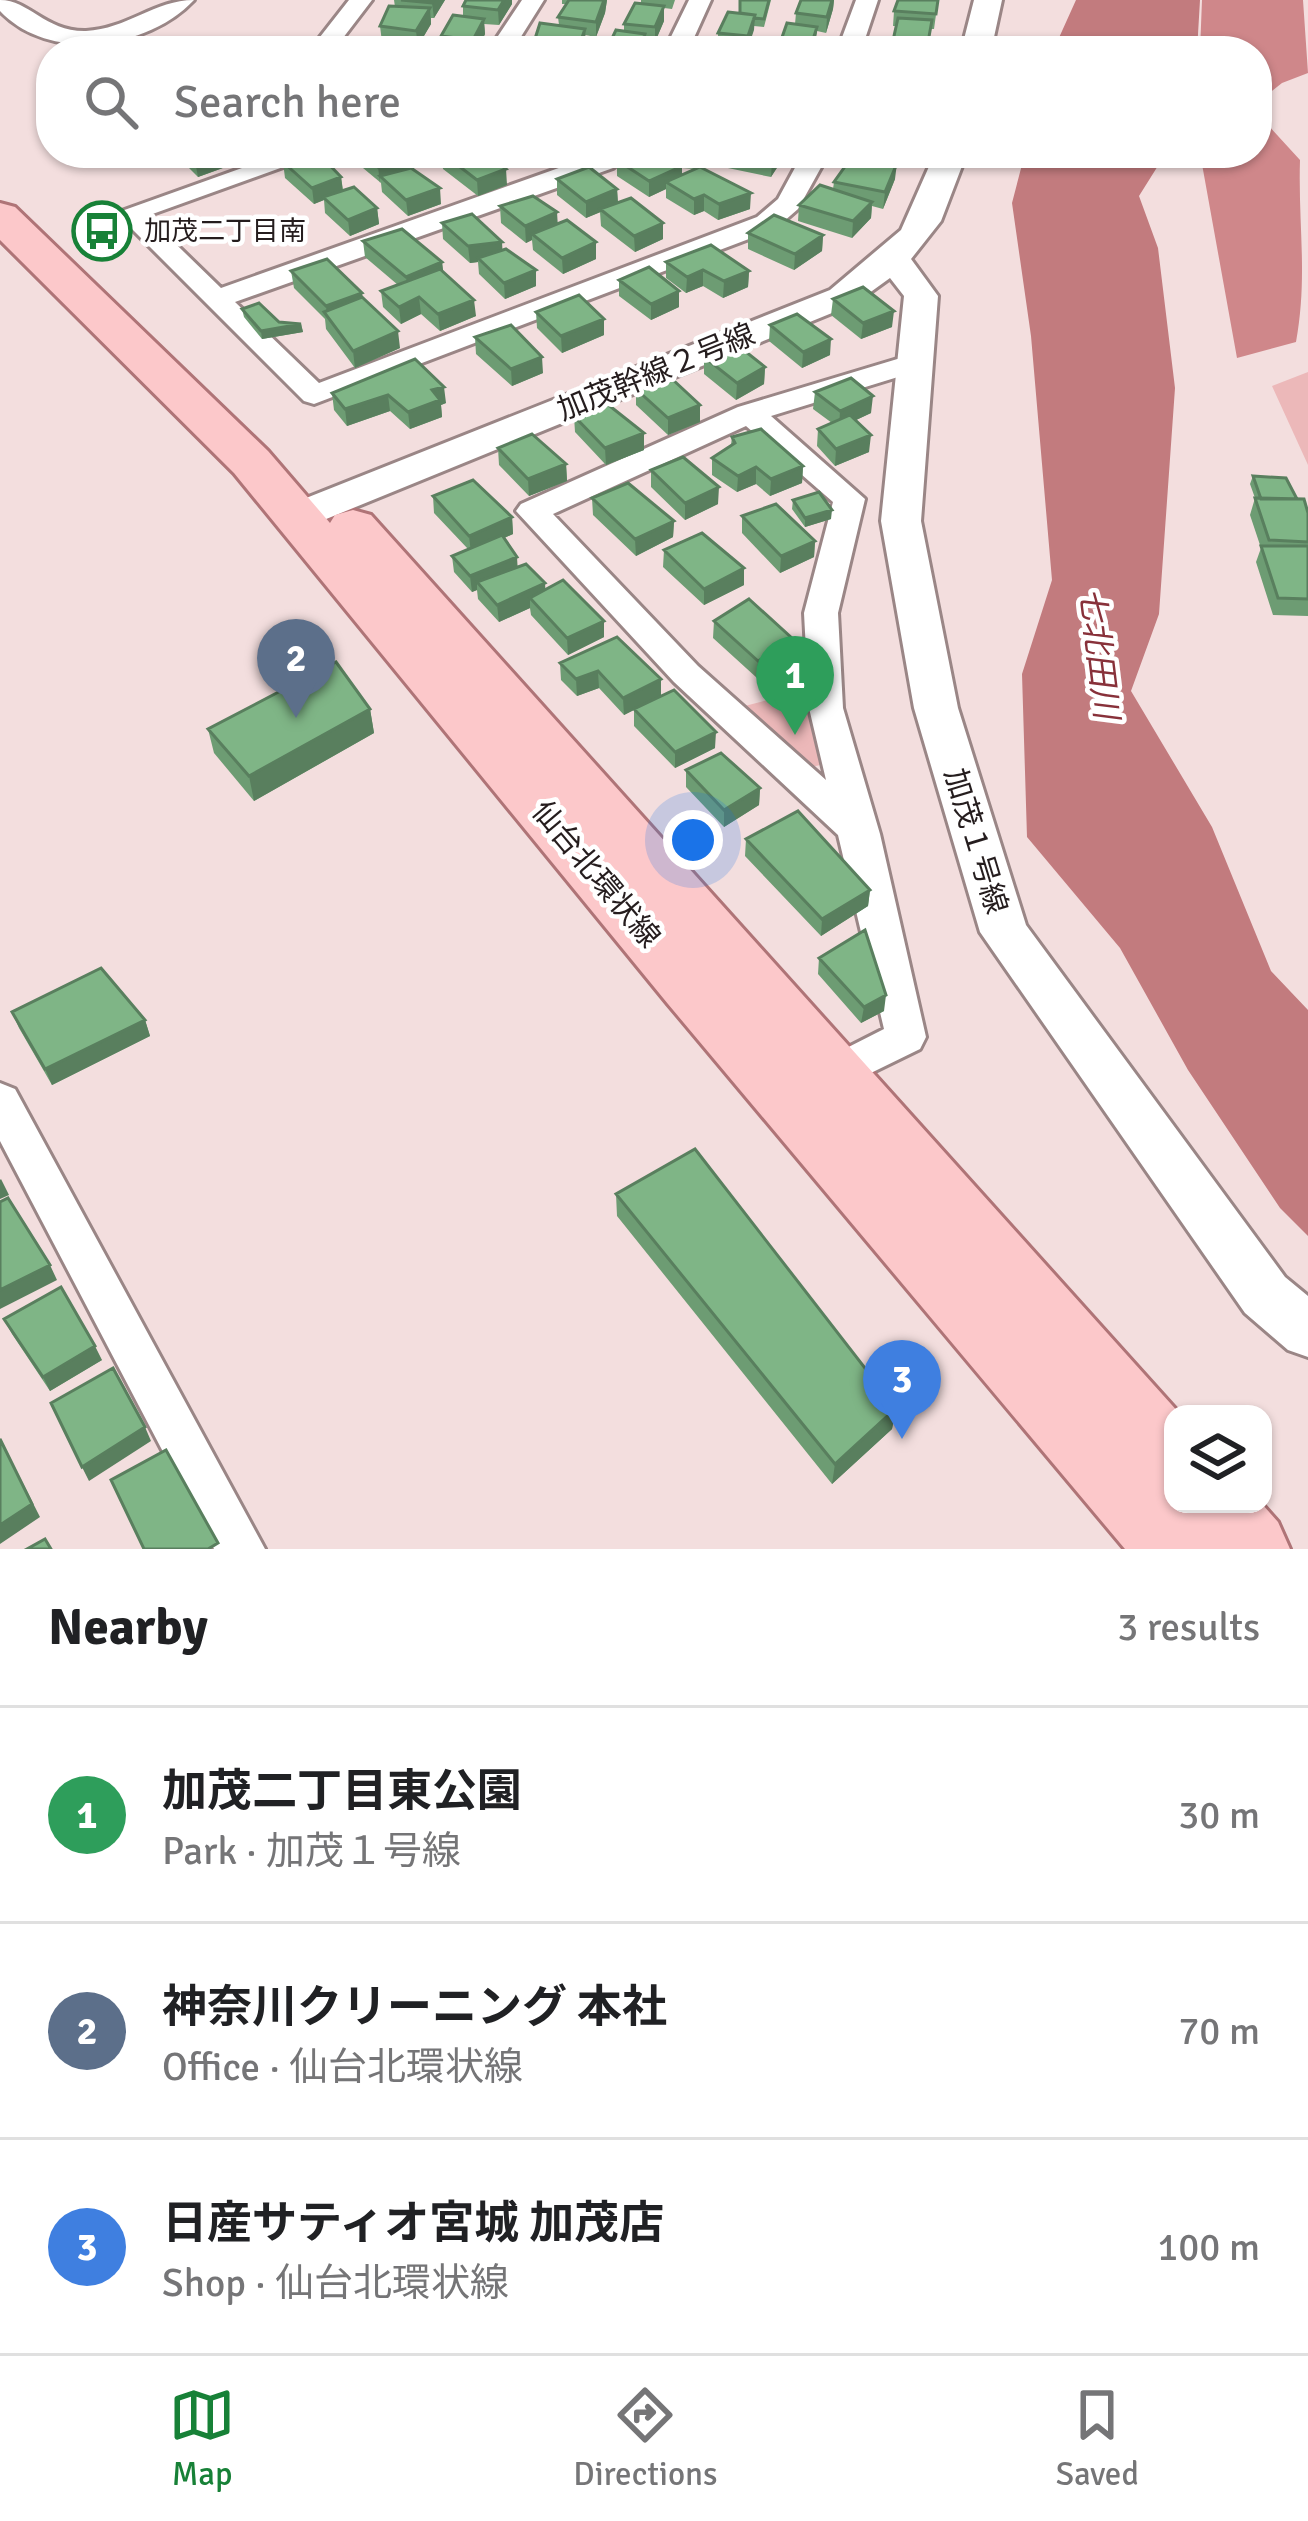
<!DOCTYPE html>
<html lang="en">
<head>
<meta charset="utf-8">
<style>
	:root { --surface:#fff; --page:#f2f2f2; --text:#202124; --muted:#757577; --line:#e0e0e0; --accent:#178137 }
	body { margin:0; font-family:Signika,"Noto Sans JP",sans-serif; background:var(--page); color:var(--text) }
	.controls { position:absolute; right:36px; bottom:36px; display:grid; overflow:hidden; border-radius:24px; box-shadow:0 3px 9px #0004 }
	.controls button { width:108px; height:108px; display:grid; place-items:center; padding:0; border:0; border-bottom:3px solid var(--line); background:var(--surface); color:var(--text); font:60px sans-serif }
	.you { position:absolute; left:693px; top:840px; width:42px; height:42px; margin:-30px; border:9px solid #fff; border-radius:50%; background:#1a73e8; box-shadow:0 0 0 18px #1a73e833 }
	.badge { display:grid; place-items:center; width:78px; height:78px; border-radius:50%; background:var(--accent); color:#fff; font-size:39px; font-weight:700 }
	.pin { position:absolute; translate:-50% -99px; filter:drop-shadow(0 3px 6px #0008) }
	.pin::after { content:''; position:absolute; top:63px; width:42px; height:36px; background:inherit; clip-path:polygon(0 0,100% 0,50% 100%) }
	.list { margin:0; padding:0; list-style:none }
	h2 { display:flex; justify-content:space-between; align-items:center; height:156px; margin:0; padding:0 48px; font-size:51px }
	h2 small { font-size:39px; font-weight:400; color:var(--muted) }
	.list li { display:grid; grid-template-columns:78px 1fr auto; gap:36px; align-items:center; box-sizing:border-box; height:216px; padding:0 48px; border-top:3px solid var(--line) }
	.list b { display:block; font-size:45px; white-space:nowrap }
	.list p { margin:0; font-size:39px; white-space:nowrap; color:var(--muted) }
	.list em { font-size:39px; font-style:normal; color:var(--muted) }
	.icon { flex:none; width:66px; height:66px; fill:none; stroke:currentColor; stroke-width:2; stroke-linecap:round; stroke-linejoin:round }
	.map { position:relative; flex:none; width:1308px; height:1549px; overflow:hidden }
	.search { position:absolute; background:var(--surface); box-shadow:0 3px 9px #0004; left:36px; right:36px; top:36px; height:132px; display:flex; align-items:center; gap:30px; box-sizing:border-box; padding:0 42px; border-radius:48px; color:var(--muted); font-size:45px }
	.sheet { height:804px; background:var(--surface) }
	nav { display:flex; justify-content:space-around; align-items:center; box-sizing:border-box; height:168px; border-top:3px solid var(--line); background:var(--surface); font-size:33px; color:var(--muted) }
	nav a { display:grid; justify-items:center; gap:6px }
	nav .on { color:var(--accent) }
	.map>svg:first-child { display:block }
	.green { fill:#ecb8b9 }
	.forest { fill:#cf878a }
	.water { fill:#c27b7e }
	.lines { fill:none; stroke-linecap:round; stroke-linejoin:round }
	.minor-casing { stroke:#9a8686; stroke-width:6 }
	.tertiary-casing { stroke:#9a8686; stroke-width:6 }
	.primary-casing { stroke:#af7477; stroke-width:6 }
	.minor { fill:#fff; fill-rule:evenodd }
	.tertiary { fill:#fff; fill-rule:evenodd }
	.primary { fill:#fcc8ca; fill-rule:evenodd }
	.wall { fill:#6d9c73; fill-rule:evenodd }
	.shaded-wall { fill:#597f5e }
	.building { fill:#7fb586; stroke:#597f5e; stroke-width:3 }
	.labels { text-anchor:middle; stroke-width:9; stroke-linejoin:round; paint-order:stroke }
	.far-poi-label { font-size:27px; fill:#251d1e; stroke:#fff; text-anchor:start }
	.street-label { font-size:30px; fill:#251d1e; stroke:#fff }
	.water-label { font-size:33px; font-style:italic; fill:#88313a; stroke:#fff }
</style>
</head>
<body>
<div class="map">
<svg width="1308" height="1549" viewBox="0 0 1308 1549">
	<rect width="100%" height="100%" fill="#f3dede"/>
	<path class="green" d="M1308,372v93l-36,-79z
		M810,689l18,74 -24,6 -63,-62z"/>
	<path class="forest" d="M1202,0h101l5,73 -26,10 -25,20v-52h-57z
		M1257,113l43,47c-2,65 8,116 -4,182l-59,16 -37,-205h57z"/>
	<path class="water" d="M1076,0h124l-3,51h-144z
		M1025,153h141l-27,43 19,52 17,140 -16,226 -28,77 81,136 59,144 37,39v226l-28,-28 -92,-138 -68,-122 -93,-111 -5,-163 30,-94 -21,-244 -19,-133z"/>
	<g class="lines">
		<defs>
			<path id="minor" d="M0,0c29,0 46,32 86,31 41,-2 69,-31 108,-31 -47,50 -145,63 -194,11z
				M349,0h23l-39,51h-24z
				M522,0h22l-32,51h-24z
				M689,0h22l-23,51h-24z
				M856,0h22l-17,51h-24z
				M284,153h38l-175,63 74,72 380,-135h29l-17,15 -378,134 84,81 438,-166 21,-18 25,-46h26l-31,56 -23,20 -461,175 -10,-3 -188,-188z
				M914,354l15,9 -5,6 -153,47 94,83 -27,114 5,95 37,126 46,203 -6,12 -86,42 -15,-5 -6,-12 6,-12 65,-33 -46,-194 -164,-153 -158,-171 5,-7 217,-97zM746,426l87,76 -29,111 5,95 17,72 -128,-114 -145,-152z
				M0,1083l15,6 250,460h-51l-214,-408z"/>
			<path id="tertiary" d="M974,0h28l-11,51h-30z
				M935,153h32l-26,68 -30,38 27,37 -17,225 37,187 68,217 259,352 23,19v61l-20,-7 -43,-37 -265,-381 -66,-224 -33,-187 23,-225 -14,-18 -36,26 -545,222h-28l-6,-9 6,-9 549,-218 71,-60z"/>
			<path id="primary" d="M0,203l15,4 253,244 62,72 5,-8 18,-5 18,5 809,899h-7v90h89l16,18 12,27h-165l-457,-545 -434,-531 -234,-233z"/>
		</defs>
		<use href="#minor" class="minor-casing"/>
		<use href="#tertiary" class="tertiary-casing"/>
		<use href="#primary" class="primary-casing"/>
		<use href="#minor" class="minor"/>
		<use href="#tertiary" class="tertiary"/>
		<use href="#primary" class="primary"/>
	</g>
	<path class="wall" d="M394,0h51l-11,18h-3v6l-13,22 -36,-4 -2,-16 15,-19z
		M562,0h45l-2,13 -9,24 -11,-2 1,9 -3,7h-49v-9l25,-17 -1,-8 8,-13h-4z
		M641,0h34l-3,9 -8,-1v13l-9,21 -10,-1v10l-21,-20v-7l17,-20z
		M740,0h31l-7,27 -10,-1 -6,23 -30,-4v-12l22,-20z
		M801,0h33l-1,9 -7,24 -9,-2 -4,20h-34v-5l16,-22 1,-11z
		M938,0l-4,29h-3l-4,22h-36l5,-25h-3l1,-15z
		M512,4l-13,21 -15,-1 1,10 -8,17h-35l-1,-15 22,-19v-11z
		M174,153h55l2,12 -33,12z
		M350,153h54l5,15 32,36 -33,12 -26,-24 -1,-9 -30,-25z
		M421,153h64l22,32 -29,11 -35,-27 -1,-8 -6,3z
		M505,153h47l-28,14z
		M665,153h43l-5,15 47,41 -32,11 -14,-9 -10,4 -28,-17v-9l-17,8 -32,-21v-16l48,-3zM682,168l13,1 -13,6z
		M723,153h62l-14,24 -48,-10z
		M854,153h39l-2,9 4,17 -12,30 -11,-3 -1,12 -19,20 -54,-17 1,-16 34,-16 1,-7z
		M283,162l58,15 2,13 34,18 2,16 -29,12 -25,-23 -1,-13 -10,4 -29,-26z
		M557,179l60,10 1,14 45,36 -28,13 -34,-26 -1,-14 -14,6 -29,-23z
		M500,206l58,17 38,36 -33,15 -30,-24 -1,-10 -6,3 -25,-20z
		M442,223l61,27 33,20v16l-31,13 -26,-25 -1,-12 -8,1 -27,-24z
		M748,233l75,2 -1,16 -28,19 -46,-21z
		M363,241l79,21 1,10 33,44 -36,15 -19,-17 -20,10 -18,-17 -2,-16 17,-6 -33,-28z
		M666,262l83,9 -1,16 -25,11 -20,-12 -17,7 -20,-15z
		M291,271l71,22v5l38,50 -45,20 -29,-39 -1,-10 -31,-31z
		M619,280l60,11v16l-28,13 -32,-24z
		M833,299l59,28 -31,12 -30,-24z
		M242,309l37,13 22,2 2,8 -41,7 -18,-22z
		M536,312l68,23 -42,18 -25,-25z
		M770,325l60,30 -28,13 -33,-27z
		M475,337l68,36 -31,13 -36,-32z
		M704,357l61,10 -1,17 -28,16 -32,-26z
		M415,359l31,44 -5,2 1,12 -32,12 -20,-18 -43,15 -13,-16 -2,-17z
		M636,389l64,16v17l-32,13 -32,-30z
		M815,392l56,21 -15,7 13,32 -34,14 -18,-20 1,-17 14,-6 -19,-14z
		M574,416l70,17v17l-38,15 -31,-33z
		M732,437l71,29 -1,17 -32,13 -14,-12 -19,8 -25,-17v-17l19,-13z
		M498,448l68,16 1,17 -38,15 -30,-31z
		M651,470l67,34 -33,16 -34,-33z
		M1253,476l44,23 11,14v103l-35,-1 -17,-53 5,-14 -11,-33 5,-17 -5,-14z
		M433,496l79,21 1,17 -9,4 14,29 28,23 58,31v16l-36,18 -37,-40 -1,-7 -31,14 -21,-23 -1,-9 -5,2 -18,-20 -2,-16 16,-7 -34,-36z
		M592,498l82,23 -1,16 -37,19 -43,-41z
		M793,500l38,19 -26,8 -13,-18z
		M742,516l73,25 -1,16 -34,16 -38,-40z
		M664,550l80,35 -40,20 -41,-38z
		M714,621l80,19 -1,17 -36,21 -44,-40z
		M617,637l44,59 54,52 -40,20 -41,-42v-16l-10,5 -25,-27 -22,8 -16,-16 -1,-17z
		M370,709l4,24 -120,68 -40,-48 -6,-24z
		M686,770l74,18 -1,17 -35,22 -38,-40z
		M746,839l124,51 -2,16 -47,30 -76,-80z
		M819,958l65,53 -23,12 -43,-49z
		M12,1012l133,8 5,16 -98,49 -33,-57z
		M616,1194l280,214 -4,21 -60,55 -215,-268z
		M4,1319l98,41 -52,31 -38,-57z"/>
	<path class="shaded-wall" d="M434,0h11l-11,18 -2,-15z
		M504,0h8v4l-13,21 -1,-15z
		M603,0h4l-2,13 -9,24v-15z
		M832,0h2l-1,9 -7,24 1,-16z
		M664,6v15l-9,21v-15z
		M430,8l1,16 -13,22 -2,-15z
		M755,15l-1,15 -7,21 1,-15z
		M484,19l1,15 -8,17h-3l-1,-11z
		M817,27l-1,15 -3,9h-3z
		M585,29l1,15 -3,7h-4z
		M218,153h11l2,12 -33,12 -3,-16z
		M435,153h7v8l-6,3z
		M524,153h28l-28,14z
		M777,153h8v3l-14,21 1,-16z
		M408,156l1,16 -29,4v7l-2,-16z
		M897,163l-2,16 -12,30 2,-17z
		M682,166v16h-16v7l-17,8v-16z
		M506,169l1,16 -29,11 -1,-16z
		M341,177l2,16 -20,4 1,3 -10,4 -2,-16z
		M440,188l1,16 -33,12 -2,-16z
		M617,189l1,16 -32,13v-16z
		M751,193l-1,16 -32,11 1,-16z
		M704,195v16l-10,4v-16z
		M872,202l-1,16 -19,20 1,-17z
		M377,208l2,16 -29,12 -2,-16z
		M557,212l1,16 -26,6v6l-6,3 -1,-17z
		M663,223v16l-28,13 -1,-16z
		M823,235l-1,16 -28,19 1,-16z
		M502,242l1,17 -25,-1v4l-8,1 -2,-17z
		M596,242v17l-33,15 -1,-16z
		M442,262l2,16 -36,15 -2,-16z
		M536,270v16l-31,13 -1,-16z
		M703,270v16l-17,7 1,-16z
		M749,271l-1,16 -25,11 1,-17z
		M679,291v16l-28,13v-16z
		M362,293l2,17 -37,7 -1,-11z
		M419,297l2,17 -20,10 -2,-17z
		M474,300l2,16 -36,15 -2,-17z
		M894,311l-2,16 -31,12 2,-16z
		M604,319v16l-42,18 -1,-17z
		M301,324l2,8 -41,7 -1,-8z
		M398,331l2,17 -45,20 -2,-17z
		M831,339l-1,16 -28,13 1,-16z
		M542,357l1,16 -31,13 -1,-17z
		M765,367l-1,17 -28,16 1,-17z
		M444,387l2,16 -5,2 1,12 -32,12 -2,-17 24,-22z
		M388,395l2,16 -43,15 -2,-17z
		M873,396l-2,17 -32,15 1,-17z
		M700,405v17l-32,13v-17z
		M644,433v17l-38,15 -1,-17z
		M871,435l-2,17 -34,14 1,-17z
		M566,464l1,17 -38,15 -1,-17z
		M803,466l-1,17 -32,13 1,-17z
		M756,467v17l-19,8 1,-16z
		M719,487l-1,17 -33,16v-17z
		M832,510l-1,9 -26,8v-9z
		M512,517l1,17 -42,19 -2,-17z
		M674,521l-1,16 -37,19 -1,-17z
		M815,541l-1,16 -34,16 1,-17z
		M517,557l1,17 -41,8v8l-5,2 -2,-16z
		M744,568v17l-40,20v-16z
		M545,583l1,17 -16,-2v10l-31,14 -2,-17z
		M604,621v16l-36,18 -1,-17z
		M794,640l-1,17 -36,21 1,-17z
		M598,671l1,17 -22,8 -1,-17z
		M661,679v17l-37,19 -1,-17z
		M370,709l4,24 -120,68 -5,-25z
		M716,732l-1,16 -40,20v-16z
		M760,788l-1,17 -35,22v-17z
		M870,890l-2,16 -47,30 1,-17z
		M886,995l-2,16 -23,12 3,-16z
		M145,1020l5,16 -98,49 -7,-16z
		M1,1179l8,16 -9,4v-19z
		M50,1265l7,15 -57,29v-19z
		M95,1346l7,14 -52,31 -7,-14z
		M896,1408l-4,21 -60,55 3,-20z
		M145,1427l6,14 -62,40 -7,-14z
		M0,1438l40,79 -40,27z"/>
	<path class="building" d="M401,0h33l-2,3z
		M466,0h38l-6,10 -35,-4z
		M569,0h35l-8,22 -38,-5z
		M740,0h29l-5,19 -10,-1 1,-3 -15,-2z
		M801,0h31l-5,17 -31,-4z
		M898,0h40l-2,14 -42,-3z
		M635,3l29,3 -9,21 -31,-3z
		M389,6l41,2 -14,23 -36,-5z
		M728,12l27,3 -7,21 -30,-3z
		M453,15l31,4 -11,21 -32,-4z
		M898,18l34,2 -5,28 -35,-3z
		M540,23l45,6 -6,17 -45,-4z
		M787,23l30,4 -7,22 -31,-3z
		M616,30l29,4 -6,17h-33z
		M715,45l35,4 -1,2h-36z
		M187,153h31l-23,8z
		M314,153h4l23,24 -29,11 -29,-26z
		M362,153h42l4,3 -30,11z
		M442,153h43l21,16 -29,11z
		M629,153h30l23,13 -33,15 -32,-21z
		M732,153h45l-5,8z
		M854,154l43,9 -12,29 -51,-10z
		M589,167l28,22 -31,13 -29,-23z
		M700,167l51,26 -32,11 -15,-9 -10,4 -28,-17z
		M411,168l29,20 -34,12 -26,-24z
		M820,185l52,17 -19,19 -54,-16z
		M354,187l23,21 -29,12 -25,-23z
		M533,196l24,16 -32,14 -25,-20z
		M631,198l32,25 -29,13 -34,-27z
		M472,214l30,28 -34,4 -26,-23z
		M774,215l49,20 -28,19 -47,-21z
		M567,220l29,22 -34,16 -30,-24z
		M402,229l40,33 -36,15 -43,-36z
		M711,245l38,26 -25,10 -21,-11 -16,7 -21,-15z
		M506,249l30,21 -32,13 -26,-25z
		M327,259l35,34 -36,13 -35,-35z
		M649,267l30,24 -28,13 -32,-24z
		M440,269l34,31 -36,14 -19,-17 -20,10 -18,-16z
		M863,287l31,24 -31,12 -30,-24z
		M579,295l25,24 -43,17 -25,-24z
		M362,297l36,34 -45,20 -29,-39z
		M259,303l20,19 22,2 -40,7 -19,-22z
		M797,314l34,25 -28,13 -33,-27z
		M511,325l31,32 -31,12 -36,-32z
		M736,344l29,23 -28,16 -33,-26z
		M415,359l29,28 -12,3 8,10 -32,12 -20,-17 -43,14 -13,-16z
		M671,378l29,27 -32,13 -32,-29z
		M851,378l22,18 -33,15 -25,-19z
		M606,403l38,30 -39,15 -31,-32z
		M850,415l21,20 -35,14 -18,-20z
		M761,429l42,37 -32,13 -15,-12 -18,9 -26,-18 23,-15 -3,-6z
		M532,434l34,30 -38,15 -30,-31z
		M683,457l36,30 -34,16 -34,-33z
		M1253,476l33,2 11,21h-36z
		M473,480l39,37 -43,19 -36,-40z
		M628,483l46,38 -39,18 -43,-41z
		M819,492l13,18 -27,8 -12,-18z
		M1255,498l49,1 4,14v29l-39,-2z
		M776,504l39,37 -34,15 -39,-40z
		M702,533l42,35 -40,21 -40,-39z
		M502,535l15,22 -47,19 -18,-20z
		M1261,546h47v53l-30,-1z
		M526,564l19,19 -48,22 -20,-23z
		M563,580l41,41 -37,17 -37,-40z
		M749,599l45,41 -36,21 -44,-40z
		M617,637l44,42 -38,19 -25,-27 -22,8 -16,-16z
		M336,662l34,47 -121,67 -41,-47z
		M674,690l42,42 -41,20 -41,-43z
		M721,753l39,35 -36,22 -38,-40z
		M798,811l72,79 -48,29 -76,-80z
		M865,930l21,65 -22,12 -45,-49z
		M101,968l44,52 -100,49 -33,-57z
		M695,1149l201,259 -61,56 -219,-270z
		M8,1198l42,67 -50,25v-88z
		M61,1287l34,59 -52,31 -39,-58z
		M113,1368l32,59 -63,40 -31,-64z
		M0,1439l32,65 -32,21z
		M166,1450l52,93 -10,6h-64l-33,-69z
		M45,1539l6,10h-24z"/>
	<defs>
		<symbol id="bus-ring" viewBox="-11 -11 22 22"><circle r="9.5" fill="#fff" stroke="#178137" stroke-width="1.5"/><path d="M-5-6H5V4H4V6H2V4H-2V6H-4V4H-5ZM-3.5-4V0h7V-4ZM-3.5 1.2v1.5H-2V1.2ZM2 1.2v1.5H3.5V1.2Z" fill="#178137"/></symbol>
	</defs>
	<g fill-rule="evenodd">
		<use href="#bus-ring" x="69" y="198" width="66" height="66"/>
	</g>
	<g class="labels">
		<g class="far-poi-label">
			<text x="144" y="240">加茂二丁目南</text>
		</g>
		<g class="street-label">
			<text transform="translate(656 372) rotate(-22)" y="10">加茂幹線２号線</text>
			<text transform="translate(976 841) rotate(73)" y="10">加茂１号線</text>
			<text transform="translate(596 874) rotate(50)" y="10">仙台北環状線</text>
		</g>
		<g class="water-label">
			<text transform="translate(1100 653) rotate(83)" y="12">七北田川</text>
		</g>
	</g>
</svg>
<div class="controls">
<button><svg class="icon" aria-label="layers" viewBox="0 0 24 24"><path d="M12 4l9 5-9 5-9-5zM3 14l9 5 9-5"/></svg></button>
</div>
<div class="you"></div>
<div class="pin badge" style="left:795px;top:735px;background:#2e9e5b">1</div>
<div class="pin badge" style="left:296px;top:718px;background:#5c6f8a">2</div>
<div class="pin badge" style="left:902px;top:1439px;background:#3f7fe0">3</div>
<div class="search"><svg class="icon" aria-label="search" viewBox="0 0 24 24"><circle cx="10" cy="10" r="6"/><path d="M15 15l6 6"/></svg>Search here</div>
</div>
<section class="sheet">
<h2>Nearby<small>3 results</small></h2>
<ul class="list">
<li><span class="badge" style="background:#2e9e5b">1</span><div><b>加茂二丁目東公園</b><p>Park · 加茂１号線</p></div><em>30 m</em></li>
<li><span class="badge" style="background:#5c6f8a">2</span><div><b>神奈川クリーニング 本社</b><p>Office · 仙台北環状線</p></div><em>70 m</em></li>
<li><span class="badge" style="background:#3f7fe0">3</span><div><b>日産サティオ宮城 加茂店</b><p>Shop · 仙台北環状線</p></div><em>100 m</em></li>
</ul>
</section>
<nav>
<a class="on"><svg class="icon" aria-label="map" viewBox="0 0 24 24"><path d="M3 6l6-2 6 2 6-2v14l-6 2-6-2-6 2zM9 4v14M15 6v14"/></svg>Map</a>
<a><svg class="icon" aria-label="directions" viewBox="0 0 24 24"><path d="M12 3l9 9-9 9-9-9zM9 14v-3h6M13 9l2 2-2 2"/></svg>Directions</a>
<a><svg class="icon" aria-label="saved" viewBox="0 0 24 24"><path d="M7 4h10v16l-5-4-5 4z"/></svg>Saved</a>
</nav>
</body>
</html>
